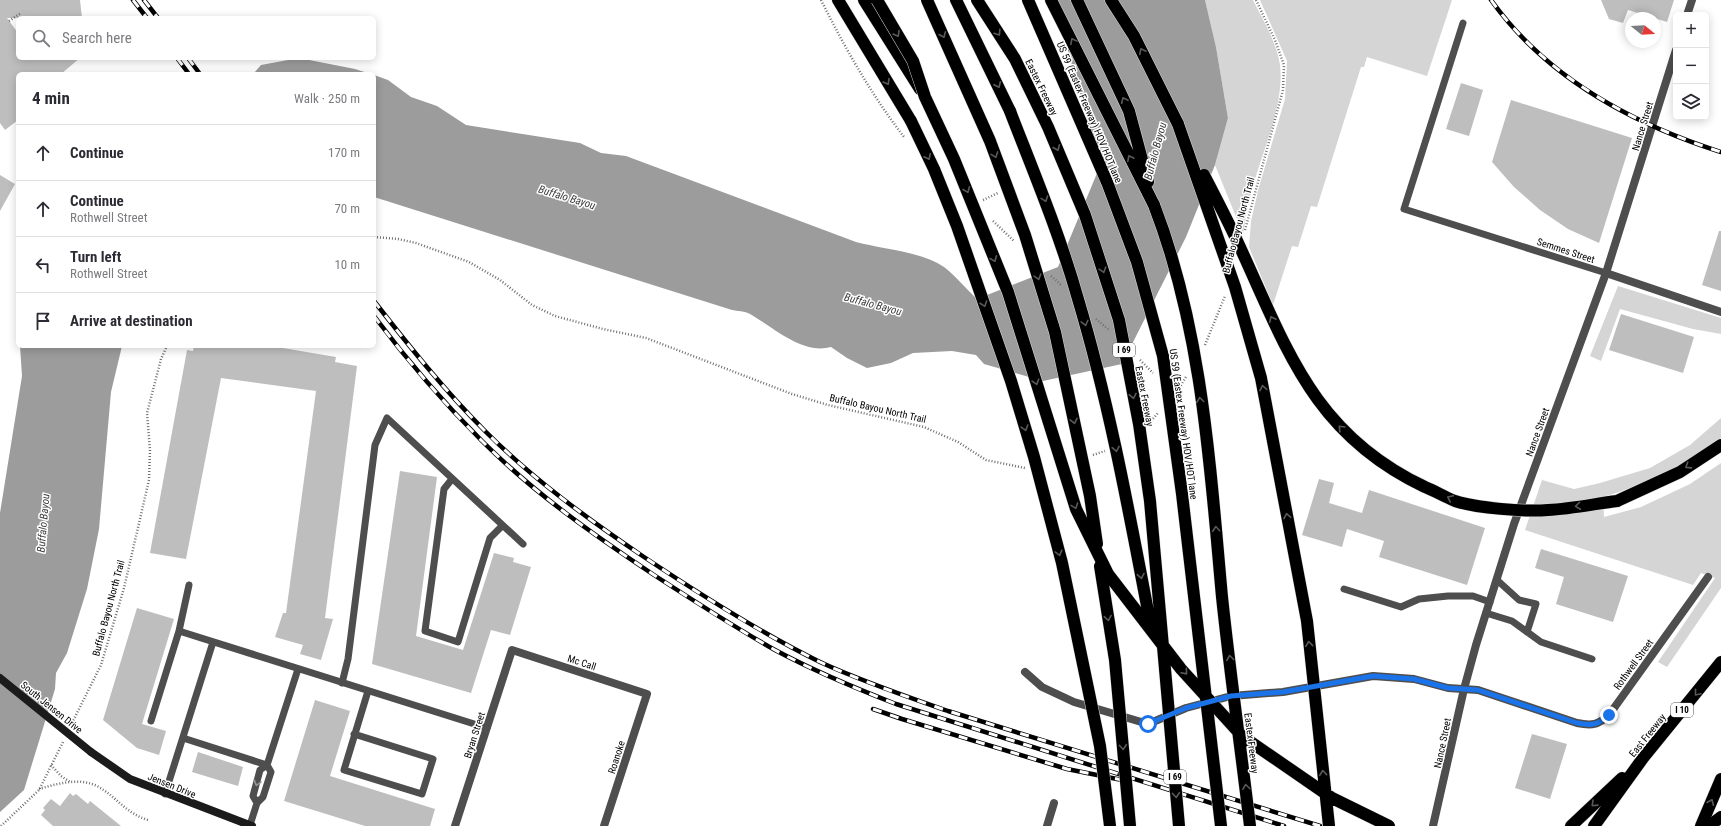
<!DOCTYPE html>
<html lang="en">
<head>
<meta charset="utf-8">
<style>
	:root { --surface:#fff; --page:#f2f2f3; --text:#2b2b33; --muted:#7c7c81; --line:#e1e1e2 }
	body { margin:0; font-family:"Roboto Condensed",sans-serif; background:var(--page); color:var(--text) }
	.controls { position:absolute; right:12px; top:12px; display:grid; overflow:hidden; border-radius:6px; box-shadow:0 2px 10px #0003 }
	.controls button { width:36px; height:36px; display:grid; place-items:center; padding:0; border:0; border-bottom:1px solid var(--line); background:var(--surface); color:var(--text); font:20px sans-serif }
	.compass { position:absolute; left:1625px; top:12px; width:36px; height:36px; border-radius:50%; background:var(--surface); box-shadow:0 2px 10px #0003; rotate:108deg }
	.stop { position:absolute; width:12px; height:12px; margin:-9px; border:3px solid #1a73e8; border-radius:50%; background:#fff }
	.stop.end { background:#1a73e8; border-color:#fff; box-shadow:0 1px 4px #0008 }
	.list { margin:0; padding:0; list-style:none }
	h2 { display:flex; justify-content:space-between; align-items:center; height:52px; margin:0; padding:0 16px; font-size:17px }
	h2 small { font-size:13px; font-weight:400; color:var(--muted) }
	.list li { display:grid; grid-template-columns:26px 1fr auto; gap:12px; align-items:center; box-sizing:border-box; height:56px; padding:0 16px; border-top:1px solid var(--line) }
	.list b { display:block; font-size:15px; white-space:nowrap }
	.list p { margin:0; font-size:13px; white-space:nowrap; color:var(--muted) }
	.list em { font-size:13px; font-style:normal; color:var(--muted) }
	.icon { flex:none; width:22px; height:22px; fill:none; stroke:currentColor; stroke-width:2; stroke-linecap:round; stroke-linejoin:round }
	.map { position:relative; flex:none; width:1721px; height:826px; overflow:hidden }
	.search { position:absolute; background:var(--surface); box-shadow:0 2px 10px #0003; left:16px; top:16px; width:360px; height:44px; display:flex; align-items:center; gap:10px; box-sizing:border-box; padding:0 14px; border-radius:6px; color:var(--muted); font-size:15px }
	.panel { position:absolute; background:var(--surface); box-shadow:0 2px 10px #0003; left:16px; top:72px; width:360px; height:276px; border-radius:6px }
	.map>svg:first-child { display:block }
	.green { fill:#d5d5d5 }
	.water { fill:#9c9c9c }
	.building { fill:#bebebe }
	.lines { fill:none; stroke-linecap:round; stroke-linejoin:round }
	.motorway-casing { stroke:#dbdbdb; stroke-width:13 }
	.path { stroke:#707070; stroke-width:2.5; stroke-dasharray:1 2; stroke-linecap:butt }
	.service { stroke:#4e4e4e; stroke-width:7 }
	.minor { stroke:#4e4e4e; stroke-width:8 }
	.tertiary { stroke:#4e4e4e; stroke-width:8 }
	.secondary { stroke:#1b1b1b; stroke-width:8 }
	.motorway { stroke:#000; stroke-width:12 }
	.rail-casing { stroke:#000; stroke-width:4.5 }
	.rail { stroke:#fff; stroke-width:3; stroke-dasharray:9; stroke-linecap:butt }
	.motorway-bridge-casing { stroke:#dbdbdb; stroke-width:13; stroke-linecap:butt }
	.path-bridge { stroke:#707070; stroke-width:2.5; stroke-dasharray:1 2; stroke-linecap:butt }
	.secondary-bridge { stroke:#1b1b1b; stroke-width:8 }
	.motorway-bridge { stroke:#000; stroke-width:12 }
	.oneway { stroke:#595959 }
	.oneway2 { stroke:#959595 }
	.route { stroke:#1a73e8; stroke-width:5 }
	.labels { text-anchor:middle; stroke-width:3; stroke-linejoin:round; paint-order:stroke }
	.shield { fill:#fff; stroke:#4c4c4c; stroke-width:1 }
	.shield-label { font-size:9px; font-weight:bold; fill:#000 }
	.street-label { font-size:10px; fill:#000; stroke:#fff }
	.water-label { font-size:11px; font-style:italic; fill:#3d3d3d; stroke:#fff }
</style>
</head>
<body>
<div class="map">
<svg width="1721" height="826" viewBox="0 0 1721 826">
	<rect width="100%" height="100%" fill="#fff"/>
	<path class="green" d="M1205,0h48c10,20 24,43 27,65 5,43 -21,92 -30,133 -3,12 -5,24 -7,36l-28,-69 13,-47 -12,-71z
		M1260,0h192l-25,76 -60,-19 -3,10h-3l-44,140 -6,-1 -13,41 -6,-1 -19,59 -24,-58 2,-26 8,-34 26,-88 2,-38z
		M1618,286l103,32v16l-28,-5 -73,-20 -19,52 -11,-5z
		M1721,418v20c-37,28 -74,46 -118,59l1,20 37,-10 49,-23 31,-21v125l-54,79 -9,-5 57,-84 -14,-5 -8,12 -168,-55 17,-50 32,9 26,-6 50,-15 40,-23z"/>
	<path class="water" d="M1054,0h151l11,47 12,71 -13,47 -29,72 -64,127 -79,17 -59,-17 -8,-9 -24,-4 -39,2 -22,10 -24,5 -20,-10 -16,-11c-29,8 -58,-20 -81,-33 -5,-3 -13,-3 -18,-4l-358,-113v-122l14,5 23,17 26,9 29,19 114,18 21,10 25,3 230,86c26,7 67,10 88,25 12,9 22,22 33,32l81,-32 42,-101z
		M299,58l56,11 16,5h-118l8,-9z
		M20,346h102l-11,46 -12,137 -12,60 -20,64 -11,20 -1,16 -31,101 -24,22v-299l22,-137z"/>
	<path class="building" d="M0,0h80l2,18h-75l11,15v25h62l-19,16h-43v46l-13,10 -5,-7z
		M1601,0h73l-7,22 -39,-12 -5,13 -14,-4z
		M1461,83l22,7 -14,46 -23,-7z
		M1511,100l121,38 -33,105 -31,-14 -28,-19 -26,-23 -22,-25z
		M0,175l15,9 -15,27z
		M1719,231h2v60l-19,-6z
		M1621,314l73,23 -11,36 -74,-23z
		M194,346h77l65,11 -1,5 22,4 -32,252 8,1 -12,41 -21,-6 3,-9 -28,-8 8,-24h3l30,-222 -95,-13 -35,181 -36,-6 37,-203 6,1z
		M400,471l37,6 -21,159 47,14 31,-97 20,5 -1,4 18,5 -21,68 -19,-5 -20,63 -99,-29z
		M1319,479l15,4 -5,20 33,10 7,-23 116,38 -18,57 -88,-28 5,-16 -37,-12 -5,18 -40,-12z
		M1541,549l87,27 -15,46 -57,-18 8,-27 -29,-9z
		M137,608l37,11 -32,105 24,7 -7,24 -22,-7 -34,-28z
		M315,700l35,11 -20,65 105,33 -5,17h-65l-81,-25z
		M1532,734l35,10 -17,55 -35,-11z
		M198,752l45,15 -5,19 -46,-14z
		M70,793l3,3 3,-2 12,10 2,-3 31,25h-68l-12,-11 4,-5 -2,-2 8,-9 9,7z"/>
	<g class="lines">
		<defs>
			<path id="motorway" d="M838,0l73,121
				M864,0l56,89
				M956,0l54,111
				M1028,0l79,182
				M1051,0l103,205
				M1077,0l52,111 19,71
				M1111,0l23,36 44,88
				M1617,501l63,-29 41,-27
				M1571,826l51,-48
				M1594,826l49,-68 78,-96
				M1701,826l20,-47
				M1709,826l12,-9"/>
		</defs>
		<use href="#motorway" class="motorway-casing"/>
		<path class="path" d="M821,0c24,48 50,94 83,137
			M9,21l12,-8
			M983,200l15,-7
			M1245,230l38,-140 1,-25 -9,-25 -19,-40
			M374,237l24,2 18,4 53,19 31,18 32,25 23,11 48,13 43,9 146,56 36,11 96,22 34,15 28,18 39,8
			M1205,345l20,-49
			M1140,360l13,13
			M1179,388l7,-11
			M1151,421l7,-8
			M1093,455l12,-4
			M72,723l29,-58 23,-77 25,-108 1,-30 -3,-37 14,-54 6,-13
			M51,765l10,11 9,6
			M39,789c18,-5 39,-12 58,-3 19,10 28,27 51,34
			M1,826l38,-36 24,-48"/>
		<path class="service" d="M1463,23l-59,186 202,64
			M452,479l-8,10 -19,142 33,11 32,-104 12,-12
			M1497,580l22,20 17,4 -9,28
			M189,585l-10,46 308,97
			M1344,589l57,18 18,-8 29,-3h25l17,6
			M1486,613l26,8 29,21 51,17
			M342,683l6,-24 27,-214 12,-27 136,126
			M151,721l28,-90
			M354,734l79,25 -11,35 -78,-24 24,-79
			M183,738l84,27 4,7 -8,25 -6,6 -7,22
			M165,794l48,-152
			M257,803l-4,-7 7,-26 7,-5 31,-96"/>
		<path class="minor" d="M1606,273l115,39
			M1025,672l17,15 32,15 74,22 38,-16 45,-12 52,-4 90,-16 41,3 34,9 30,2 99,33c15,3 21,2 32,-8l99,-138
			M455,826l57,-176 135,44 -43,132
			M1047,826l7,-23"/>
		<path class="tertiary" d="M1687,15l5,-15
			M1433,826l31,-137 12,-44 38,-121 92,-251 70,-223"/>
		<path class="secondary" d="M91,752l39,27 122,47"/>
		<use href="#motorway" class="motorway"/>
		<defs>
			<path id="rail" d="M133,0l14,18
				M144,0l14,18
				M1491,0c55,77 142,124 230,152
				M177,58l12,16
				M188,58l12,16
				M374,301c35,45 71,90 112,131 48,48 102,87 158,125 57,38 115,75 176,105 41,19 85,34 128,49l372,115
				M374,316c33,44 69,86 108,125 52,52 112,94 172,134 40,26 80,52 121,75 39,21 80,38 121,54l388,122
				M873,709l29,10 165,50 55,11"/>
		</defs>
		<use href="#rail" class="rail-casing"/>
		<use href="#rail" class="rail"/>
		<defs>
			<path id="motorway-bridge" d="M877,0l36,61 12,36 29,62 26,64 28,69 68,217 32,65 73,95 61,67 90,62 57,28
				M927,0l63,141 35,94 30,97 35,164 7,48
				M977,0l38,59 33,68 37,88 34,105 20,104 11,77 29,325
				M1010,111c24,62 50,124 68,188 32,107 52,218 73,328
				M911,121l23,48 23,57 54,155 23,76 28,106 38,183 10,80
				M1178,124l57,163 26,91 46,243 22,205
				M1204,175c12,23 24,46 35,70 48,104 74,189 186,242 10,4 20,10 30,14 21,7 70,11 93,9 23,-1 46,-6 69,-9
				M1107,182l30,80 26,94 19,138 39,332
				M1154,205c48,124 56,260 68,392 8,76 19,153 28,229
				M1100,566l15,94 15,166"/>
		</defs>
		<use href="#motorway-bridge" class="motorway-bridge-casing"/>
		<path class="path-bridge" d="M993,221l21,20
			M1051,276l10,9
			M1096,319l13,11"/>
		<path class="secondary-bridge" d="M0,678l91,74"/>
		<use href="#motorway-bridge" class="motorway-bridge"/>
	</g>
	<defs><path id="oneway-chevron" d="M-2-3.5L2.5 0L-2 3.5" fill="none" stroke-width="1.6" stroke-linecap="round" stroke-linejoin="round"/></defs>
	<g class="oneway">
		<use href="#oneway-chevron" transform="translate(998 33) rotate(57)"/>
		<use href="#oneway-chevron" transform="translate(897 34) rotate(60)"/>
		<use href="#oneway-chevron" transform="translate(943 35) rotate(67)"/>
		<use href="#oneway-chevron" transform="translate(1073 41) rotate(-118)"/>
		<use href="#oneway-chevron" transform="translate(1142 51) rotate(-117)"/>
		<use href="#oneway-chevron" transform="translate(887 82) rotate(59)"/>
		<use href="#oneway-chevron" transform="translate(998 85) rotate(65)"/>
		<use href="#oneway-chevron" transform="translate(1124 100) rotate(-115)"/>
		<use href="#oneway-chevron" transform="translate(1057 148) rotate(67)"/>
		<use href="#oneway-chevron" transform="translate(995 155) rotate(70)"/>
		<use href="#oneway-chevron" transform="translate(928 157) rotate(64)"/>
		<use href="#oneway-chevron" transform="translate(1130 158) rotate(-117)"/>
		<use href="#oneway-chevron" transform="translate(967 190) rotate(68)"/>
		<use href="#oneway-chevron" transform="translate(1045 199) rotate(70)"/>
		<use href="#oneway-chevron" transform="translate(994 259) rotate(68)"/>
		<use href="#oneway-chevron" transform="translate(1103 270) rotate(73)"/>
		<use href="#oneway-chevron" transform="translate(1038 277) rotate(73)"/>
		<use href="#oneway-chevron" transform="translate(984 304) rotate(71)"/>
		<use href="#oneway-chevron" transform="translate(1272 319) rotate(-116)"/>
		<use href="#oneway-chevron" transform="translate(1085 323) rotate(76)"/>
		<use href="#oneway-chevron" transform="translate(1036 382) rotate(73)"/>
		<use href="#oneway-chevron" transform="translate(1263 388) rotate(-101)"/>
		<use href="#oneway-chevron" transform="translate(1133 396) rotate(79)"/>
		<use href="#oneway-chevron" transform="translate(1200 400) rotate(-98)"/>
		<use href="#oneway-chevron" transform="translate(1074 421) rotate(78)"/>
		<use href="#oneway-chevron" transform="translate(1025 428) rotate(73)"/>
		<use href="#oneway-chevron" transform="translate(1341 428) rotate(-134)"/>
		<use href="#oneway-chevron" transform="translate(1116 449) rotate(79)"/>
		<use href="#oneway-chevron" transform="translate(1688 466) rotate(147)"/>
		<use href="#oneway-chevron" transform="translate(1450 498) rotate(-155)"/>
		<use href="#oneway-chevron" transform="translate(1075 506) rotate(70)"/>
		<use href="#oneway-chevron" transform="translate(1578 506) rotate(172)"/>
		<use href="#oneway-chevron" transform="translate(1287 516) rotate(-101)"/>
		<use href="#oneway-chevron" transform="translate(1216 529) rotate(-95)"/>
		<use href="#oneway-chevron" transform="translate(1059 553) rotate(75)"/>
		<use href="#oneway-chevron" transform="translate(1141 576) rotate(79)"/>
		<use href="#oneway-chevron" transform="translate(1108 618) rotate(81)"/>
		<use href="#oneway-chevron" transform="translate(1309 644) rotate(-96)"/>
		<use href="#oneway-chevron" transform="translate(1230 658) rotate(-97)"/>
		<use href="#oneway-chevron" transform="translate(1185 672) rotate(49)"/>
		<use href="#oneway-chevron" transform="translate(1697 693) rotate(130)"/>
		<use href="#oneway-chevron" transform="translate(1123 747) rotate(85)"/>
		<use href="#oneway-chevron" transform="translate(1323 773) rotate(-96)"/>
		<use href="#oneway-chevron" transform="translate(1246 787) rotate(-97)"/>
		<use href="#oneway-chevron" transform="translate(1176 795) rotate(85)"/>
		<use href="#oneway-chevron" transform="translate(1711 802) rotate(-67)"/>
		<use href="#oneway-chevron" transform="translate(1594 804) rotate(136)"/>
	</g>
	<use class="oneway2" href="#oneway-chevron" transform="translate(257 783) rotate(106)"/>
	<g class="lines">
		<path class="route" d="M1148,724l38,-16 45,-12 52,-4 90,-16 41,3 34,9 30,2 99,33c15,3 21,2 32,-8"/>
	</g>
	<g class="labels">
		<g class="shield">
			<rect x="1113" y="343" width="22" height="14" rx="3"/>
			<rect x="1671" y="703" width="22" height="14" rx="3"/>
			<rect x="1164" y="770" width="22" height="14" rx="3"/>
		</g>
		<g class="shield-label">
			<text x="1124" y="353">I 69</text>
			<text x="1682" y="713">I 10</text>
			<text x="1175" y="780">I 69</text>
		</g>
		<g class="street-label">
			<text transform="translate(1042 87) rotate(64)" y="4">Eastex Freeway</text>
			<text transform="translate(1090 112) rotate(67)" y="4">US 59 (Eastex Freeway) HOV/HOT lane</text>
			<text transform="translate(1642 126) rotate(-73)" y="4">Nance Street</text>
			<text transform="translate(1238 225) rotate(-75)" y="4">Buffalo Bayou North Trail</text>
			<text transform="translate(1566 250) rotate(18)" y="4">Semmes Street</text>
			<text transform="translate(1145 396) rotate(79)" y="4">Eastex Freeway</text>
			<text transform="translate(878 408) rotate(13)" y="4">Buffalo Bayou North Trail</text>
			<text transform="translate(1184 424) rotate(82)" y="4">US 59 (Eastex Freeway) HOV/HOT lane</text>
			<text transform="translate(1537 432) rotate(-70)" y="4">Nance Street</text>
			<text transform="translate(108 608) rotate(-75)" y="4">Buffalo Bayou North Trail</text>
			<text transform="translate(582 662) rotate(18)" y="4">Mc Call</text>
			<text transform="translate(1633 664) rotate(-54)" y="4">Rothwell Street</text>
			<text transform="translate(52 707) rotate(39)" y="4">South Jensen Drive</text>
			<text transform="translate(474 735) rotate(-72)" y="4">Bryan Street</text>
			<text transform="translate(1647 735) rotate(-51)" y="4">East Freeway</text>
			<text transform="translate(1252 743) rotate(83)" y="4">Eastex Freeway</text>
			<text transform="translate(1442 743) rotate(-78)" y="4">Nance Street</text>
			<text transform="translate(616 757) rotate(-72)" y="4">Roanoke</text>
			<text transform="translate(172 785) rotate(22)" y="4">Jensen Drive</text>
		</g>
		<g class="water-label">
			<text transform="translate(1155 151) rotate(-75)" y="4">Buffalo Bayou</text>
			<text transform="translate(567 197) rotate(17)" y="4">Buffalo Bayou</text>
			<text transform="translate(873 304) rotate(15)" y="4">Buffalo Bayou</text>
			<text transform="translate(43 523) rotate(-85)" y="4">Buffalo Bayou</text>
		</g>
	</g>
</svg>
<div class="controls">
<button>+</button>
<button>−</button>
<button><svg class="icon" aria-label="layers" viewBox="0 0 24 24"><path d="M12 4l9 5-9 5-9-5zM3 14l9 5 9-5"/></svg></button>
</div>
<svg class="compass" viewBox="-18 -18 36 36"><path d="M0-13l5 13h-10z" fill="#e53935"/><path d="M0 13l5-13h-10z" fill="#7c7c81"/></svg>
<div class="stop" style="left:1148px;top:724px"></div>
<div class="stop end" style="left:1609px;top:715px"></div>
<div class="search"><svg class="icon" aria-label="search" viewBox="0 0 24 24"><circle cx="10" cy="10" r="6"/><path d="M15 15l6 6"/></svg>Search here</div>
<section class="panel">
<h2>4 min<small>Walk · 250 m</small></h2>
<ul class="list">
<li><svg class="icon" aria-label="ahead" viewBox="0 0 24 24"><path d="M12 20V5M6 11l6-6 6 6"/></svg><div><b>Continue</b></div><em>170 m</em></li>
<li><svg class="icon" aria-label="ahead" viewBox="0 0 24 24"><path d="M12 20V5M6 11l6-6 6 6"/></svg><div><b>Continue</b><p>Rothwell Street</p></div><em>70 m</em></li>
<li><svg class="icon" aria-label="left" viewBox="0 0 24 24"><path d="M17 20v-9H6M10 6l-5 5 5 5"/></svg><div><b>Turn left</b><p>Rothwell Street</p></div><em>10 m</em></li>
<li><svg class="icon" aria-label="arrive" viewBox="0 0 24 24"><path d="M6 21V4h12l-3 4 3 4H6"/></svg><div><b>Arrive at destination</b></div></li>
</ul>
</section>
</div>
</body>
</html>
